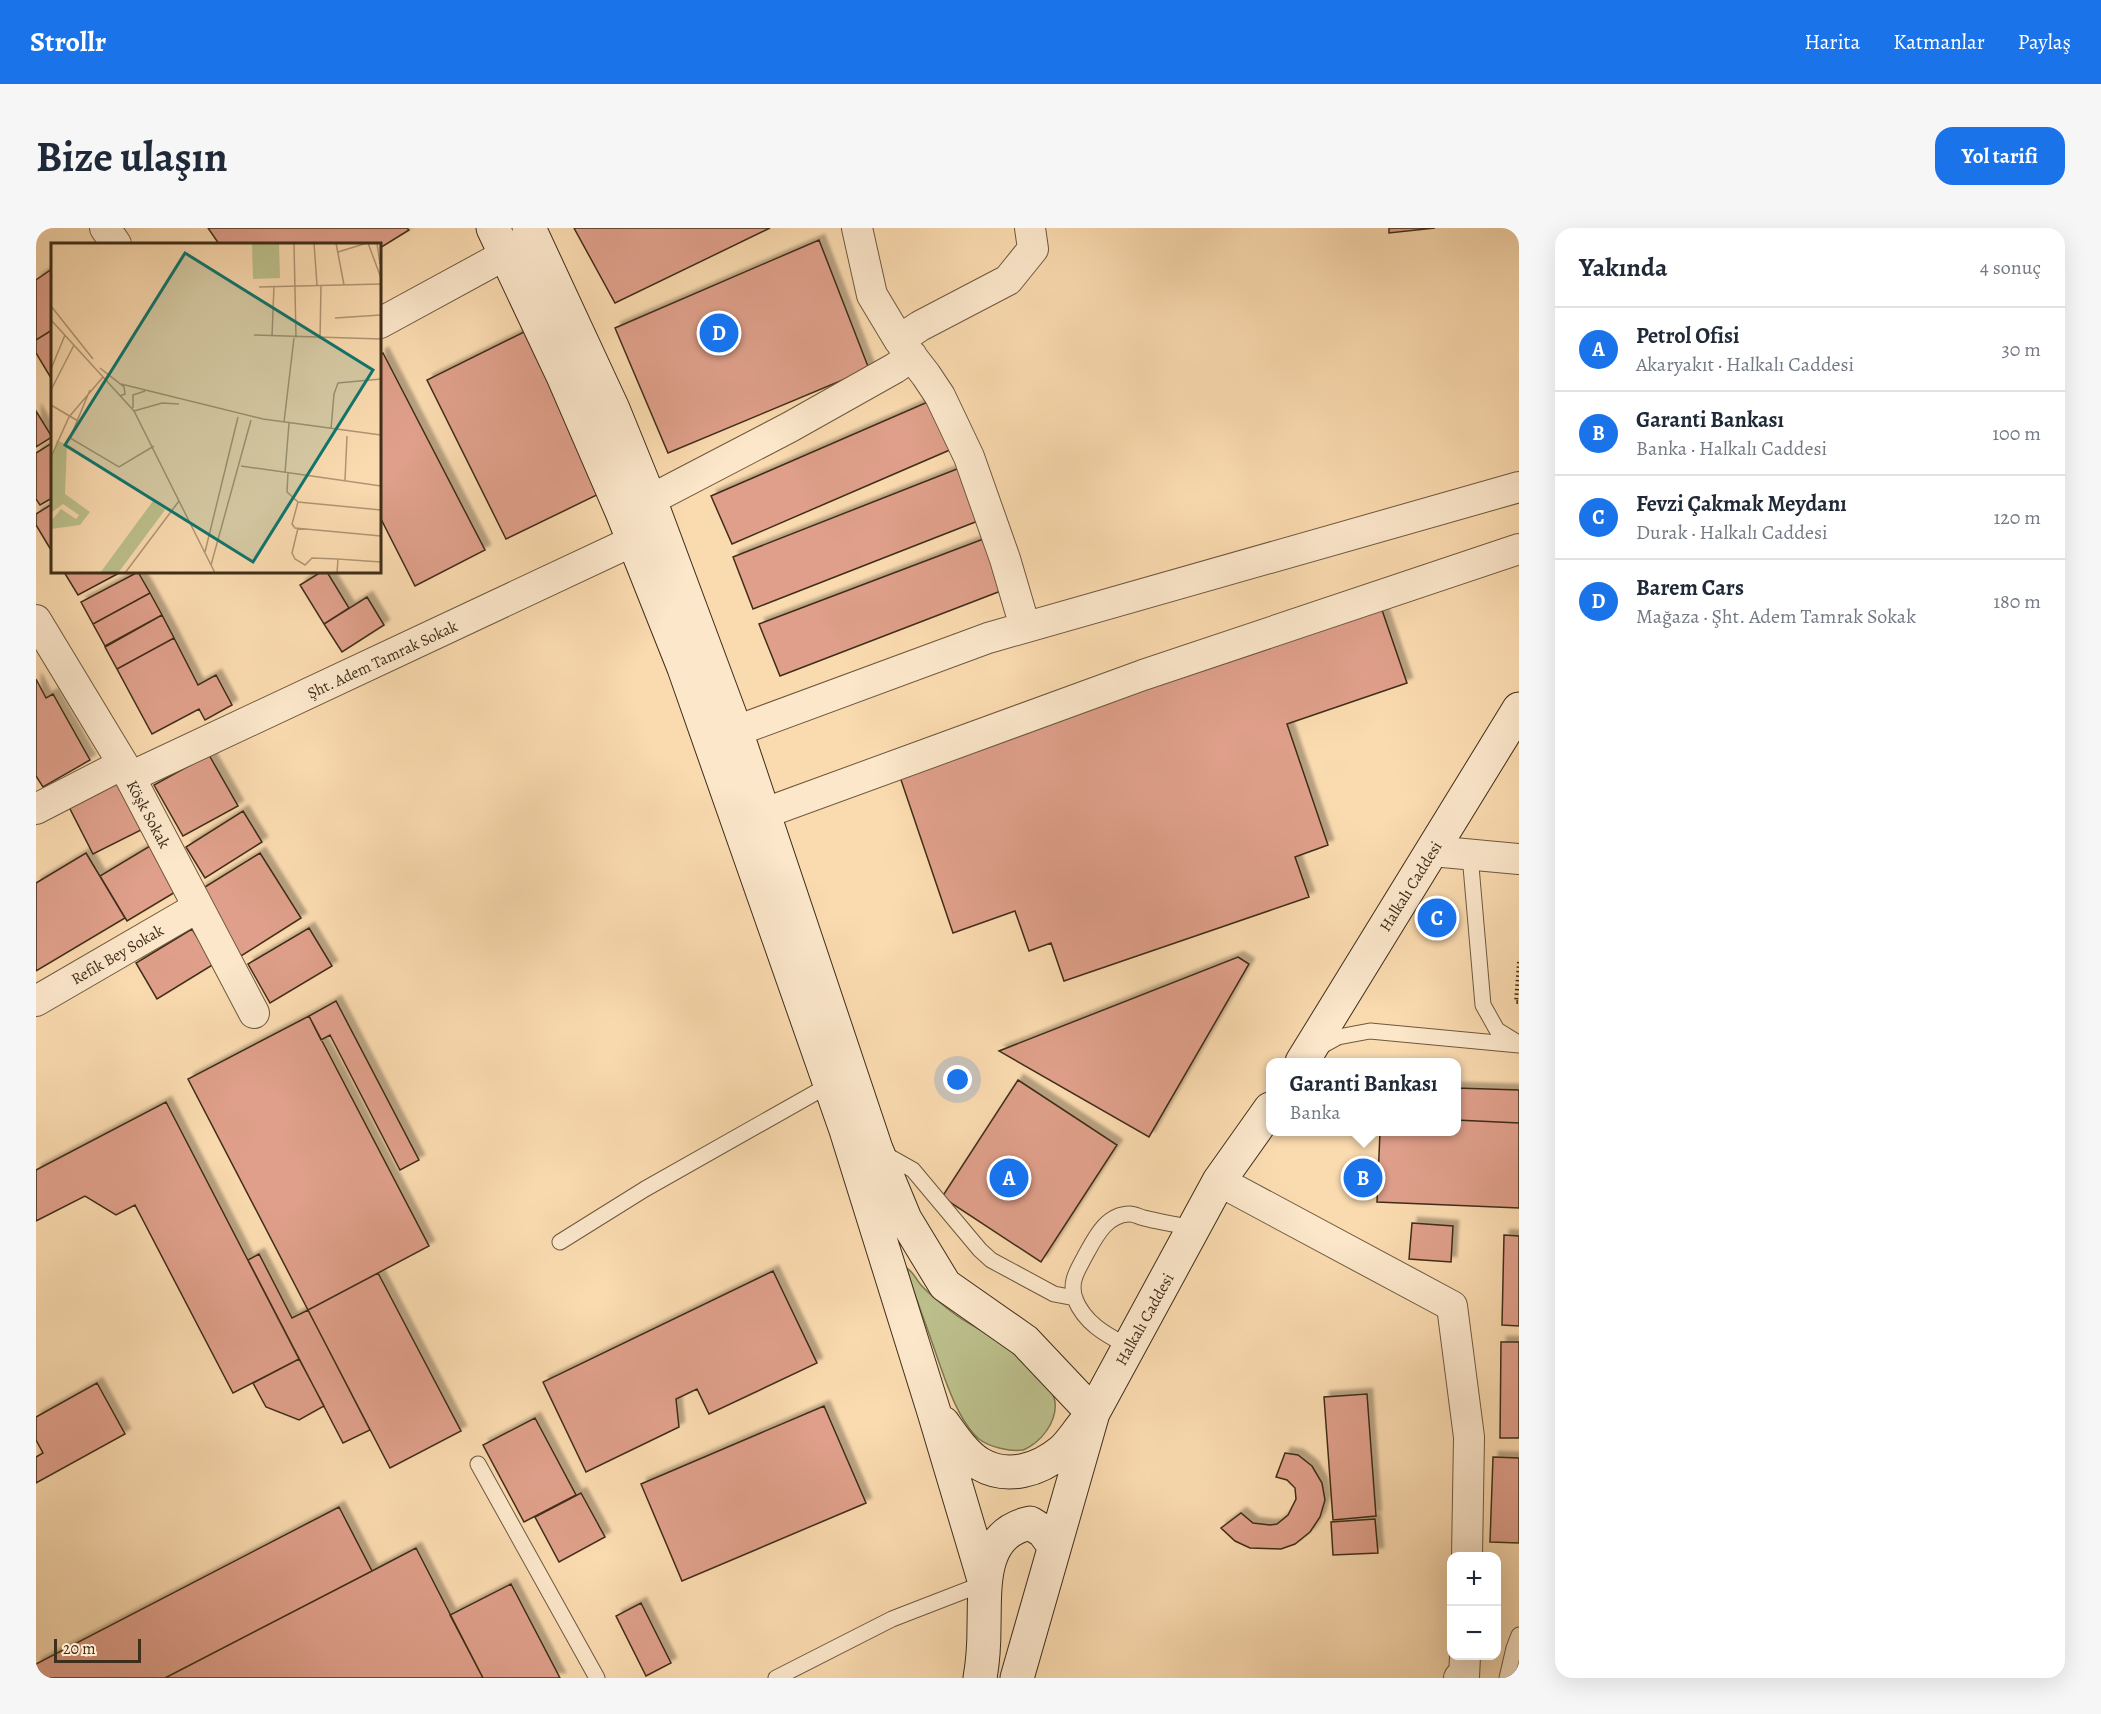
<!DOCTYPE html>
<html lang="tr">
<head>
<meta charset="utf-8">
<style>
	:root { --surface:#fff; --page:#f6f6f7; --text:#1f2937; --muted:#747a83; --line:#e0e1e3; --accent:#1a73e8 }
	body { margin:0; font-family:Alegreya,serif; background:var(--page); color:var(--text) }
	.controls { position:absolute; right:18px; bottom:18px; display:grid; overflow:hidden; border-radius:12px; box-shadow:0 6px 24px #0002 }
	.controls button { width:54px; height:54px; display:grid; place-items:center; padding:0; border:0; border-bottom:2px solid var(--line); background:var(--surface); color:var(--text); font:30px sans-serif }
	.scale { position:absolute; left:18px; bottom:15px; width:87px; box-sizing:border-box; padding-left:6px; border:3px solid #3f2e19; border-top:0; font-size:16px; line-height:21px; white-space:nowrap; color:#3f2e19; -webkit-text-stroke:4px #fce7cb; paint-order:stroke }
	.you { position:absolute; left:922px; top:852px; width:21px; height:21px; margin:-15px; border:4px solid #fff; border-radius:50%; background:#1a73e8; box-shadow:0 0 0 9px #1a73e833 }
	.badge { display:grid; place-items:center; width:39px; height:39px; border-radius:50%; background:var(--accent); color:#fff; font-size:20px; font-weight:700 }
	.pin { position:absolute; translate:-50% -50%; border:3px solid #fff; box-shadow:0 2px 6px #0006 }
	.popup { position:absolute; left:1230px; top:830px; width:195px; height:78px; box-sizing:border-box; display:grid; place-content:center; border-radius:12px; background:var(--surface); filter:drop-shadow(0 2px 4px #0005); font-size:20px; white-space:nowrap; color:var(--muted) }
	.popup b { font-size:22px; color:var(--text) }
	.popup::after { content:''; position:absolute; left:50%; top:100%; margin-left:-12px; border:12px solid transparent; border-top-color:var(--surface) }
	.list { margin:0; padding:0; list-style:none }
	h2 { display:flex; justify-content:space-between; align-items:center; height:78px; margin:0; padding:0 24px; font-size:26px }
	h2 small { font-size:20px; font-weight:400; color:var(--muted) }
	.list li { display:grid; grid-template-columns:39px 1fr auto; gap:18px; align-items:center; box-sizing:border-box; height:84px; padding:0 24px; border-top:2px solid var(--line) }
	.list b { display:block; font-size:22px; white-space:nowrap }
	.list p { margin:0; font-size:20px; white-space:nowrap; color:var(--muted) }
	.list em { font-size:20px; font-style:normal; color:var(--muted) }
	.map { position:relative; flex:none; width:1483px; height:1450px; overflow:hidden; border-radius:18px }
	header { display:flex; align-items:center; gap:36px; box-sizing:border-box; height:84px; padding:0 30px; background:var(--accent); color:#fff }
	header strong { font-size:28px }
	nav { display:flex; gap:33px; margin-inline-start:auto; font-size:21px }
	.intro { display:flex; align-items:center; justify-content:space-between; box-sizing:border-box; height:144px; padding:0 36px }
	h1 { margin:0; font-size:42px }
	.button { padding:15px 27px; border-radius:18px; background:var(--accent); color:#fff; font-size:21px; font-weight:700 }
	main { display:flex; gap:36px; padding:0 36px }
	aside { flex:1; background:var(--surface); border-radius:18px; box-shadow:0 6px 24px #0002 }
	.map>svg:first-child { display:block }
	.green { fill:#bcc08c; stroke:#7e7752; stroke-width:1.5 }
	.building { fill:#df9f8a; stroke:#3f2e19; stroke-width:1.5; filter:url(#shadow) }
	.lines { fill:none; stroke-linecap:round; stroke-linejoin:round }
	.lane-casing { stroke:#6e593e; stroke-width:17 }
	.street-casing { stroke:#6e593e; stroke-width:32 }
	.secondary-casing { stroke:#3f2e19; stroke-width:35 }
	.path { stroke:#3f2e19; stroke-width:4; stroke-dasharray:1.5 3; stroke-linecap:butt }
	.lane { stroke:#fce7cb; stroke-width:15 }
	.street { stroke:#fce7cb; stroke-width:30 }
	.secondary { stroke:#fce7cb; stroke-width:33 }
	.labels { text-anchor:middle; stroke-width:4.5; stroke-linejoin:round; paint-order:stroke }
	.street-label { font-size:16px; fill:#3f2e19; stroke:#fce7cb }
	.inset-road { fill:none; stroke:#af9573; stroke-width:1.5 }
	.view { fill:#0f766e; fill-opacity:0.15; stroke:#0f766e; stroke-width:3 }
	.inset-edge { fill:none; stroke:#3f2e19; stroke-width:3 }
</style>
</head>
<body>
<header>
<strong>Strollr</strong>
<nav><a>Harita</a><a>Katmanlar</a><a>Paylaş</a></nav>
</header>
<div class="intro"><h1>Bize ulaşın</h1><a class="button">Yol tarifi</a></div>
<main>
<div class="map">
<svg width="1483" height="1450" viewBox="0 0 1483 1450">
	<defs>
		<filter id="shadow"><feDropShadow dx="5.5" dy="-5.5" stdDeviation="1.5" flood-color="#0004"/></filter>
	</defs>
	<rect width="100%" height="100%" fill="#fadaaf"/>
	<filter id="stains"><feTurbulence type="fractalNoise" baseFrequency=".00333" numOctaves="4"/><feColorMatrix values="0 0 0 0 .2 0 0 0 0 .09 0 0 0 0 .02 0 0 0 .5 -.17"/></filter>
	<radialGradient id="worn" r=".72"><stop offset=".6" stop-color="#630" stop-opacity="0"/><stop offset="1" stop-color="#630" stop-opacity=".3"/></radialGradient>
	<path class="green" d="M871,1040c7,5 9,11 14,17 10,11 23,21 35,30 11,8 23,14 35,21 14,8 49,39 58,51 14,20 2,43 -14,56 -3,2 -8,6 -12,7 -12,2 -34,-3 -44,-11 -25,-21 -40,-79 -52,-111 -7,-20 -15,-39 -20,-60z"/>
	<path class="building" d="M172,0h199l2,2 -29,18v-4h-161z
		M538,0h196l-155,75z
		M1353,0h46l-46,5z
		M783,12l50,129 -201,84 -53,-125z
		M16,41v61l-16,10v-60z
		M16,102v47l-1,1 -15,-25v-13z
		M490,103l79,160 -99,48 -79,-159z
		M347,125l102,197 -70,36 -35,-69v-162z
		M894,173l22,48 -220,95 -21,-48z
		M0,183l16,26 -16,10z
		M16,215v55l-12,7 -4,-6v-46z
		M926,239l21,52 -230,90 -20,-52z
		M16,276v45l-1,1 -15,-25v-11z
		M950,310l20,51 -226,87 -21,-52z
		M28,344h57l-43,23z
		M102,344l12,21 -57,31 -12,-22z
		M285,344h6l22,36 -25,16 -24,-39z
		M114,365l12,22 -57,31 -12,-22z
		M331,369l17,28 -42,27 -18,-28z
		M1345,379l26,76 -120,41 41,121 -33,12 14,40 -245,84 -13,-38 -22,8 -14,-40 -62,22 -55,-162z
		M126,387l12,23 -57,31 -12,-22z
		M138,410l24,47 18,-10 16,30 -27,15 -6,-11 -47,25 -35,-65z
		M0,451l10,19 7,-4 37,66 -47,27 -7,-11z
		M173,527l29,51 -55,30 -29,-51z
		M84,551l25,49 -52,26 -25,-49z
		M207,583l19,31 -57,36 -19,-31z
		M114,618l27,45 -50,30 -27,-45z
		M50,625l39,65 -89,53v-88z
		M224,625l41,65 -60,38 -41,-66z
		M273,700l23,38 -62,37 -22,-39z
		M156,701l22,35 -57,35 -21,-36z
		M1202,729l11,7 -100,173 -150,-86z
		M300,773l83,159 -19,10 -70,-135 -9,5 -12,-24z
		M273,788l120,230 -121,64 -120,-231z
		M982,852l99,65 -76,117 -99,-65z
		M1420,860l63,2v33l-63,-3z
		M130,874l133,257 -66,34 -98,-188 -19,10 -31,-19 -49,25v-51z
		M1420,892l63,3v85l-142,-6 3,-70h76z
		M1376,995l41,3 -2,36 -42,-3z
		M1468,1007l15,1v90l-17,-1z
		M223,1026l33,64 16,-8 62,120 -27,13 -95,-183z
		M737,1043l44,92 -108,51 -12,-25 -21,10 3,28 -93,45 -43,-90z
		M342,1045l83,158 -71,37 -82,-158z
		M1465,1114h18v96h-19z
		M263,1131l25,47 -25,14 -33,-13 -13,-24z
		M61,1155l28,51 -89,49v-26l7,-4 -7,-13v-23z
		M1331,1166l9,122 -43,4 -9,-123z
		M788,1178l42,97 -184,78 -41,-97z
		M499,1190l41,77 -52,27 -41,-77z
		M1249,1225l13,2 14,11 10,17 3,17 -5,17 -10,15 -15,12 -14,5 -31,-1 -15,-7 -14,-13 20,-15 12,10 17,2 7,-1 11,-9 8,-16 -1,-11 -8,-8 -11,-3z
		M1457,1229l26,1v85l-29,-1z
		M545,1265l24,44 -46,25 -24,-45z
		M303,1279l33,64 -207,107h-129v-14z
		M1339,1291l3,34 -45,2 -2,-33z
		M380,1320l67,130h-318l207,-107z
		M475,1356l49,94h-77l-33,-63z
		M605,1375l30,60 -25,13 -30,-60z"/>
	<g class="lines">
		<defs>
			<path id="lane" d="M1434,627l13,150 14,25 21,13
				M1282,820l20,-11 32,-6 149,14
				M845,924l32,18 67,80 11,10 63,34 21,4
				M524,1014l85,-53 184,-104
				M1093,1119c-22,-12 -44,-23 -54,-48 -6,-18 3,-29 10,-43 10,-18 21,-42 45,-42 5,0 9,3 14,4 16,4 33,7 50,10
				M442,1236l119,214
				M740,1450l116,-59 93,-36
				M1471,1450l7,-30 5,-13"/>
			<path id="street" d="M69,0l11,16
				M821,0l15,67 27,45 27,35 14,21 29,61 36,102 20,68
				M344,95l125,-68
				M863,112l21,-14 88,-46 25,-31 -3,-21
				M591,281l23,-9 140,-73 105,-59 17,-12
				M0,392l87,144 131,249
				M700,503l252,-93 531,-151
				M94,549l503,-236
				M0,581l87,-45
				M729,585l378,-138 376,-126
				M1396,623l87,8
				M0,773l162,-94
				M1183,953l233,125 17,131 -2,119
				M1423,1450l5,-1 1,-21"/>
			<path id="secondary" d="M457,0l70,148 59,136 62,156 162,462 88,282 51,171
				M493,0l84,181 37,91 86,231 140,418 29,70 40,66 80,56 68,72
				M1266,834l217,-353
				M907,1195c10,14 22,32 37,41 28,16 59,6 82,-13 9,-8 16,-20 24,-29
				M944,1450c3,-17 4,-34 4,-51 1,-41 -4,-93 46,-104l13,8 11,15
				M981,1450l76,-265 126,-232 51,-72"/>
		</defs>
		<use href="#lane" class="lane-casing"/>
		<use href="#street" class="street-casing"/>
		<use href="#secondary" class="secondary-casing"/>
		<path class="path" d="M1483,734l-3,40h3"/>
		<use href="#lane" class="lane"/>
		<use href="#street" class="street"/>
		<use href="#secondary" class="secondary"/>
	</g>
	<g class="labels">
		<g class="street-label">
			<text transform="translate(346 431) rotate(-25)" y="6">Şht. Adem Tamrak Sokak</text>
			<text transform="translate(113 586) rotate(62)" y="6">Köşk Sokak</text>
			<text transform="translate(1374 658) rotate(-58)" y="6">Halkalı Caddesi</text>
			<text transform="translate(81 726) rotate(-30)" y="6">Refik Bey Sokak</text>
			<text transform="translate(1108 1091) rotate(-61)" y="6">Halkalı Caddesi</text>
		</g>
	</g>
	<g transform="translate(15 15)">
		<rect width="330" height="330" fill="#fadaaf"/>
		<path d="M201,0h27l1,35 -27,1zM6,197l10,5 -2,49 25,18 -10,13 -29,4v-8l10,-12 15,10 3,-4 -16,-11 -12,9v-52zM102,258l12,9 -47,63h-18z" fill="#bcc08c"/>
		<path class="inset-road" d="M243,0l2,95M263,0l3,42M285,0l8,42M317,0l13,35M326,0l3,21M287,9l29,-9M208,44l122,-3M0,63l42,53M284,75l46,-3M0,77l83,91 81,162M203,92l127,4M221,93l2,-50M269,96l1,-54M49,125l24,19 1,7 -5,2M0,126l14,-34M70,141l142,35 118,16M0,147l23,-45M39,147l-20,48 49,29 35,-21M0,162l27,16M82,165v-13l12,-4M83,168l28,-8 17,1M233,179l10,-84M280,186l3,-35 4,-11 43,-4M0,214l18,-40 34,-40M190,223l140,20M234,230l4,-50M237,230l-1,19 11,10 83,8M294,237l2,-44M247,259l-6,22 3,4 86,8M247,285l-6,25 3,6 10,6 7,-7 26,1M154,309l33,-135M160,322l40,-145M74,330l54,-72M286,330l1,-14 43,3"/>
		<path class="view" d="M134,10l188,117 -120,192 -188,-117z"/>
		<rect width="330" height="330" class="inset-edge"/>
	</g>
	<rect width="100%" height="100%" filter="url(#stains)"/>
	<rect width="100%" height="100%" fill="url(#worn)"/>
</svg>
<div class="controls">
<button>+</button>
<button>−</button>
</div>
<div class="scale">20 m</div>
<div class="you"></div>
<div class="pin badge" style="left:973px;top:950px">A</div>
<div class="pin badge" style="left:1327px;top:950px">B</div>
<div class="popup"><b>Garanti Bankası</b>Banka</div>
<div class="pin badge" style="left:1401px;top:690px">C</div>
<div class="pin badge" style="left:683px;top:105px">D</div>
</div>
<aside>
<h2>Yakında<small>4 sonuç</small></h2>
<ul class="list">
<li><span class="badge">A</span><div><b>Petrol Ofisi</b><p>Akaryakıt · Halkalı Caddesi</p></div><em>30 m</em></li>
<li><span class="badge">B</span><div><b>Garanti Bankası</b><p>Banka · Halkalı Caddesi</p></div><em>100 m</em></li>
<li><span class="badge">C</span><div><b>Fevzi Çakmak Meydanı</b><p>Durak · Halkalı Caddesi</p></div><em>120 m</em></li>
<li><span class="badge">D</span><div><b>Barem Cars</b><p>Mağaza · Şht. Adem Tamrak Sokak</p></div><em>180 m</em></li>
</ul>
</aside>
</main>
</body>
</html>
